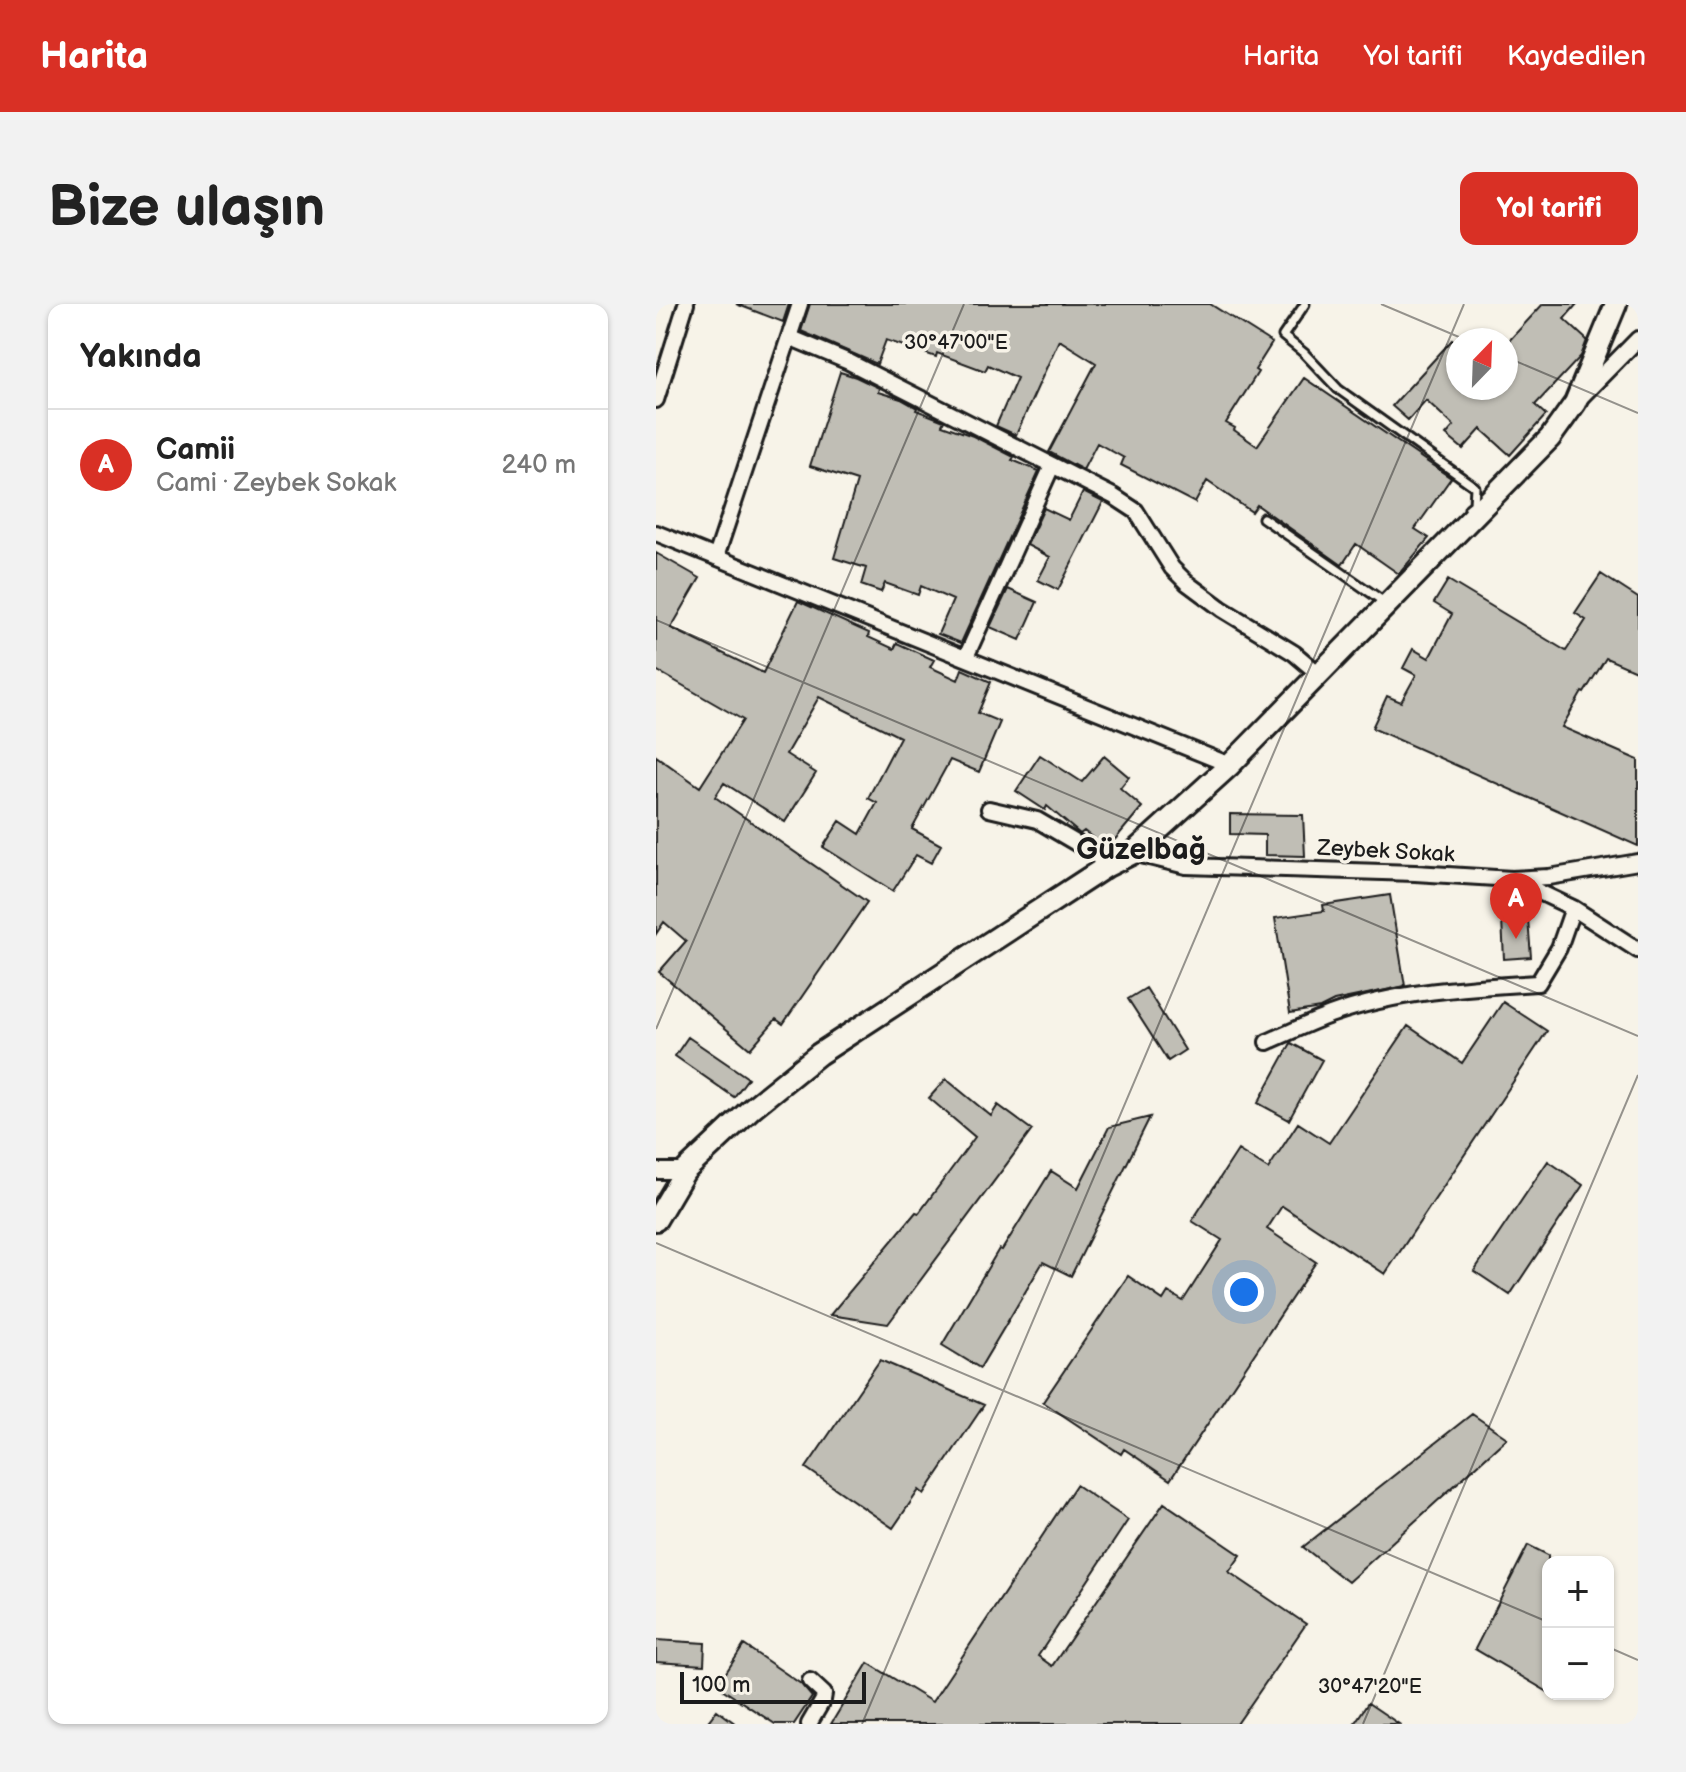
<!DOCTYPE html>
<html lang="tr">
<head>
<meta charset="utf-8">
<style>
	:root { --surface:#fff; --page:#f2f2f2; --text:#222; --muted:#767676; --line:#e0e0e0; --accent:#d93025 }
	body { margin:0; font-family:"Balsamiq Sans",sans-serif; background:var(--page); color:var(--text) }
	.controls { position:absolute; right:24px; bottom:24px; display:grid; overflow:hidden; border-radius:16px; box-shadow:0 2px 6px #0004 }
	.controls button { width:72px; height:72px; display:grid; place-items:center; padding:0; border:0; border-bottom:2px solid var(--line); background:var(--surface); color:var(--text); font:40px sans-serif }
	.compass { position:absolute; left:790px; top:24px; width:72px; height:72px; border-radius:50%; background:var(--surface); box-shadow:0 2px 6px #0004; rotate:23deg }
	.scale { position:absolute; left:24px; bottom:20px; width:186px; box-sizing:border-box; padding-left:8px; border:4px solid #1c1c1c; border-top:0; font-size:22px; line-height:28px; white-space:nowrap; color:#1c1c1c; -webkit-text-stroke:6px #f7f3e8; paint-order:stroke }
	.you { position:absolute; left:588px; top:988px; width:28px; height:28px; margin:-20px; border:6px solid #fff; border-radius:50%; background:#1a73e8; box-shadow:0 0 0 12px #1a73e833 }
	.badge { display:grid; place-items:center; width:52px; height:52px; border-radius:50%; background:var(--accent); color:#fff; font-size:26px; font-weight:700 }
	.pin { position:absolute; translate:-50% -66px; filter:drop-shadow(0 2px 4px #0008) }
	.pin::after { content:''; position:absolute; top:42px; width:28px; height:24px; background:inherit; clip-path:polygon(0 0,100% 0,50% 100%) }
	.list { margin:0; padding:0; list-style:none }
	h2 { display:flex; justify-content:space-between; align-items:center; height:104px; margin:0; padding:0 32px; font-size:34px }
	h2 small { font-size:26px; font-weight:400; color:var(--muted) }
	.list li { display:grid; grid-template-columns:52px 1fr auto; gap:24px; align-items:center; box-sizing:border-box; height:112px; padding:0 32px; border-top:2px solid var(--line) }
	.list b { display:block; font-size:30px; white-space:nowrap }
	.list p { margin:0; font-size:26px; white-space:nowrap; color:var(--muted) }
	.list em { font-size:26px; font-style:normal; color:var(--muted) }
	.map { position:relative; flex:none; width:982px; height:1420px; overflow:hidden; border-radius:16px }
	header { display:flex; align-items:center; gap:48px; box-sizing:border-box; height:112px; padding:0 40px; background:var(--accent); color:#fff }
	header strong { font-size:38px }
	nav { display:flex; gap:44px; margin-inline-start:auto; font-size:28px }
	.intro { display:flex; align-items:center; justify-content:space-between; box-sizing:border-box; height:192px; padding:0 48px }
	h1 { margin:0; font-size:56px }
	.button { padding:20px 36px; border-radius:16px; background:var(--accent); color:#fff; font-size:28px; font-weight:700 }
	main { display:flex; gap:48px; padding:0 48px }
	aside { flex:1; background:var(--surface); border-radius:16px; box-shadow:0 2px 6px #0004 }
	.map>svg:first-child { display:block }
	.building { fill:#c0beb5; stroke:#1c1c1c; stroke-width:2 }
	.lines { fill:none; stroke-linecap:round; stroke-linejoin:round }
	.lane-casing { stroke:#1c1c1c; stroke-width:13 }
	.street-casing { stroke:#1c1c1c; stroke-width:20 }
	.secondary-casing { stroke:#1c1c1c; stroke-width:26 }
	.lane { stroke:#f7f3e8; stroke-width:7 }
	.street { stroke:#f7f3e8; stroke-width:14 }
	.secondary { stroke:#f7f3e8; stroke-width:20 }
	.ticks { fill:none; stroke:#1c1c1c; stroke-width:2; stroke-opacity:0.45 }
	.labels { text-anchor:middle; stroke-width:7; stroke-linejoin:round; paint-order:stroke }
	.street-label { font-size:22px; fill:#1c1c1c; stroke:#f7f3e8 }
	.district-label { font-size:30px; font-weight:bold; fill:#1c1c1c; stroke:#f7f3e8 }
	.ticks-label { font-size:20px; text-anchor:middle; fill:#1c1c1c; stroke:#f7f3e8; stroke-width:7; stroke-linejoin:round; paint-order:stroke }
</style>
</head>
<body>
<header>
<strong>Harita</strong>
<nav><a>Harita</a><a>Yol tarifi</a><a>Kaydedilen</a></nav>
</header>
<div class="intro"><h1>Bize ulaşın</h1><a class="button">Yol tarifi</a></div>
<main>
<aside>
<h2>Yakında<small></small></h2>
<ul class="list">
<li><span class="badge">A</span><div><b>Camii</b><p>Cami · Zeybek Sokak</p></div><em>240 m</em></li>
</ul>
</aside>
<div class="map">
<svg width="982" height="1420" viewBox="0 0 982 1420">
	<rect width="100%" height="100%" fill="#f7f3e8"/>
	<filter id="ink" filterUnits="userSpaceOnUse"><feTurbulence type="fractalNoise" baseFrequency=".0125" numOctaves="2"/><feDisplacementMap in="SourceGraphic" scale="16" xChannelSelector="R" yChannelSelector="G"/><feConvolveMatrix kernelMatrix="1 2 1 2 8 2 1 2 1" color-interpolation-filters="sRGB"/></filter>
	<g filter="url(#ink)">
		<path class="building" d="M80,0h53l-6,18z
			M154,0h400l62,39 -17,27 3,2 -32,51 9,5 -1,2 23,16 47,-68 147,100 -36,51 14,9 -30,36 -43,-30 -14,21 -85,-60 -5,7 -45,-31 -12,22 -74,-38 3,-7 -27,-15 -14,27 -34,-18 47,-89 -37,-23 -43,95 -20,-9 21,-48 -29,-13 -3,6 -48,-18 -1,4 -50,-17 -9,24 -76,-33z
			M887,0h34l-13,15 23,21 -6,16 -46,49 11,10 -36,40 -29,-26 -18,20 -17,-14 8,-9 -28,-26 -18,20 -16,-14 60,-66 6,5v43h48v-44z
			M184,68l16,5 23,11 -1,4 23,7 16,9 -1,2 28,11 -2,4 31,11 41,21 -2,3 27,11 -78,172 -23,-9 15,-34 -32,-14 -3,9 -33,-12 -4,9 -20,-7 5,-17 -32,-10 23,-77 -47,-15z
			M427,188l20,10 -45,88 -20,-10 12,-23 -23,-12 17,-37 25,12z
			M0,249l44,25 -29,50 92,45 35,-72 71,32 -1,4 26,12 3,-6 37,17 -4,7 28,13 4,-11 29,13 -13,31 22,9 -21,50 -29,-12 -38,69 29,16 -10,18 -15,-8 -23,36 -70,-44 17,-26 20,13 17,-31 -9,-5 32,-61 -81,-40 -33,57 30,19 -31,49 -61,-39 -9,14 152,105 -84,122 -7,-5 -26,30 -91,-77 27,-31 -22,-19 -8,12v-178l44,31 43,-67 -87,-50z
			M945,270l37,24v74l-32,-14 -22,35 -2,-1 -20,35 76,33v86l-266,-118 15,-32 14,6 15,-27 -13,-7 10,-19 16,9 23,-44 -18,-11 14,-23 118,71 20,-31 -11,-7z
			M352,285l29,13 -17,38 -30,-13z
			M384,451l42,27 22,-26 25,21 -9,11 22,19 -35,42 -23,-18 -4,3 -33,-28 -2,4 -29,-19z
			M574,510l73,1 2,41 -40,-1v-20l-35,-1z
			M734,591l15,91 -71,15 -14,7 -30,5 -15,-95 49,-7 -1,-6z
			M872,615l3,38 -27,2 -2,-39z
			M490,684l39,62 -17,11 -40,-62z
			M847,698l44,29 -162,243 -103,-68 -15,23 49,33 -146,218 -46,-31 -3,5 -78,-52 85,-126 35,24 5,-8 15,9 39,-61 -30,-19 46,-71 30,19 30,-46 31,20 79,-117 54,37z
			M32,733l60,41 -14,19 -59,-41z
			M635,739l31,17 -33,60 -31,-17z
			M290,775l45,37 7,-11 34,25 -144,194 -58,-9 86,-103 3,1 56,-76 -46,-39z
			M494,813l-79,159 -28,-14 -63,106 -38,-23 57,-96 3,1 49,-79 27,17 31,-61z
			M892,857l35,24 -73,110 -36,-24z
			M224,1056l104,45 -60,89 -5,-4 -26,38 -87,-60z
			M816,1110l35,24 -159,144 -45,-35z
			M420,1181l52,35 -90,136 14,10 112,-163 77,52 -12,17 77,52 -69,100h-406l37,-61 64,39z
			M872,1241l20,10v137l-73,-43z
			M0,1336l49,3 -1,22 -48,-3z
			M88,1341l57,39 11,13 -18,27h-19l-53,-35 3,-5 -4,-4z
			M712,1399l31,21h-45z
			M61,1406l19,14h-30z"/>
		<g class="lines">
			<defs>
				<path id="lane" d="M649,0l-22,32 21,17 34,36 137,98 -1,17 -5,4
					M607,214l124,86"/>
				<path id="street" d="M133,33l60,25 264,134 23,15 36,57 15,15 35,26 72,44 26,22
					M925,93l57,-58
					M0,96l30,-96
					M0,229l574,232
					M60,253l84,-253
					M310,353l86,-191
					M333,505l48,11 58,34 12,12
					M477,549l53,13 229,7 97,6 37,-2 89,-15
					M860,577l57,27 65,42
					M611,738c21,-9 42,-19 63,-27 67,-24 138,-28 208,-32l21,-35 14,-40
					M0,867h29
					M153,1420l14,-24 1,-6 -14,-13"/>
				<path id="secondary" d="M0,916l29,-49 67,-63 67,-54 288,-188 26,-13 97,-88 320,-327 25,-35 41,-99"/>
			</defs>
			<use href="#lane" class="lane-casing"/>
			<use href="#street" class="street-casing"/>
			<use href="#secondary" class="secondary-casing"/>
			<use href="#lane" class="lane"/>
			<use href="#street" class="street"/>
			<use href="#secondary" class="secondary"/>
		</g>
	</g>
	<path class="ticks" d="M725,0l85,36M850,53l132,56M0,316l982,416M0,725l308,-725M0,939l892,379M952,1343l30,13M206,1420l602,-1420M707,1420l275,-649"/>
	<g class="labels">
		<g class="street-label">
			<text transform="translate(730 546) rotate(3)" y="8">Zeybek Sokak</text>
		</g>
		<g class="district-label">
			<text x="485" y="555">Güzelbağ</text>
		</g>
	</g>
	<g class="ticks-label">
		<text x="300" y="45">30°47'00"E</text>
		<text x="714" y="1389">30°47'20"E</text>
	</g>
</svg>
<div class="controls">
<button>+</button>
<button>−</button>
</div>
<svg class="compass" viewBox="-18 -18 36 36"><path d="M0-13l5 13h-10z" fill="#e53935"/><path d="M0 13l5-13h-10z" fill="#767676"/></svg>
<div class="scale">100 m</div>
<div class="you"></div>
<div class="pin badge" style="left:860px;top:635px">A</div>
</div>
</main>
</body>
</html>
